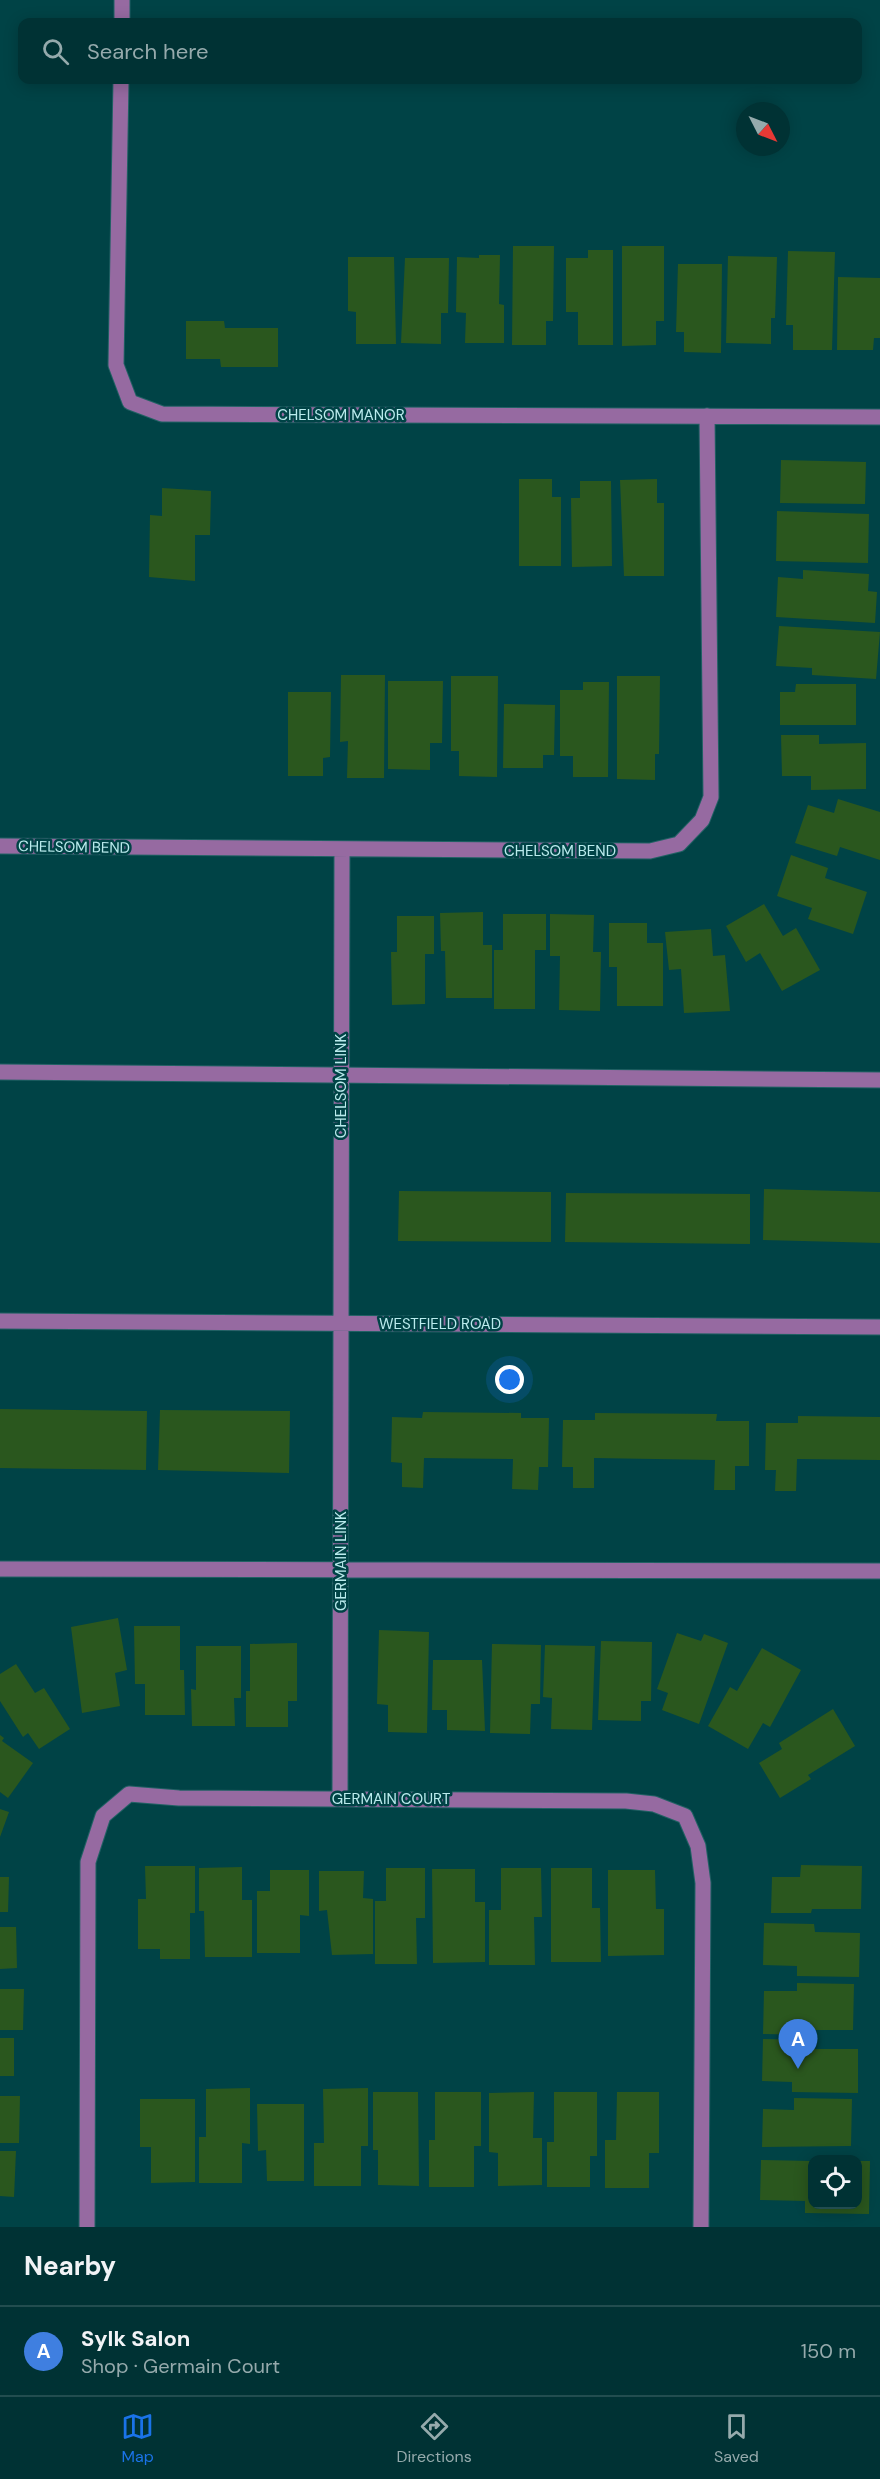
<!DOCTYPE html>
<html lang="en">
<head>
<meta charset="utf-8">
<style>
	:root { --surface:#003234; --page:#0a3a3c; --text:#f1f3f6; --muted:#95aaac; --line:#224d4f; --accent:#1a73e8 }
	body { margin:0; font-family:"DM Sans",sans-serif; background:var(--page); color:var(--text) }
	.controls { position:absolute; right:18px; bottom:18px; display:grid; overflow:hidden; border-radius:12px; box-shadow:0 3px 15px #0003 }
	.controls button { width:54px; height:54px; display:grid; place-items:center; padding:0; border:0; border-bottom:2px solid var(--line); background:var(--surface); color:var(--text); font:30px sans-serif }
	.compass { position:absolute; left:736px; top:102px; width:54px; height:54px; border-radius:50%; background:var(--surface); box-shadow:0 3px 15px #0003; rotate:132deg }
	.you { position:absolute; left:510px; top:1380px; width:21px; height:21px; margin:-15px; border:4px solid #fff; border-radius:50%; background:#1a73e8; box-shadow:0 0 0 9px #1a73e833 }
	.badge { display:grid; place-items:center; width:39px; height:39px; border-radius:50%; background:var(--accent); color:#fff; font-size:20px; font-weight:700 }
	.pin { position:absolute; translate:-50% -50px; filter:drop-shadow(0 2px 3px #0008) }
	.pin::after { content:''; position:absolute; top:32px; width:21px; height:18px; background:inherit; clip-path:polygon(0 0,100% 0,50% 100%) }
	.list { margin:0; padding:0; list-style:none }
	h2 { display:flex; justify-content:space-between; align-items:center; height:78px; margin:0; padding:0 24px; font-size:26px }
	h2 small { font-size:20px; font-weight:400; color:var(--muted) }
	.list li { display:grid; grid-template-columns:39px 1fr auto; gap:18px; align-items:center; box-sizing:border-box; height:90px; padding:0 24px; border-top:2px solid var(--line) }
	.list b { display:block; font-size:22px; white-space:nowrap }
	.list p { margin:0; font-size:20px; white-space:nowrap; color:var(--muted) }
	.list em { font-size:20px; font-style:normal; color:var(--muted) }
	.icon { flex:none; width:33px; height:33px; fill:none; stroke:currentColor; stroke-width:2; stroke-linecap:round; stroke-linejoin:round }
	.map { position:relative; flex:none; width:880px; height:2227px; overflow:hidden }
	.search { position:absolute; background:var(--surface); box-shadow:0 3px 15px #0003; left:18px; right:18px; top:18px; height:66px; display:flex; align-items:center; gap:15px; box-sizing:border-box; padding:0 21px; border-radius:12px; color:var(--muted); font-size:22px }
	.sheet { height:168px; background:var(--surface) }
	nav { display:flex; justify-content:space-around; align-items:center; box-sizing:border-box; height:84px; border-top:2px solid var(--line); background:var(--surface); font-size:16px; color:var(--muted) }
	nav a { display:grid; justify-items:center; gap:3px }
	nav .on { color:var(--accent) }
	.map>svg:first-child { display:block }
	.building { fill:#2a571e }
	.lines { fill:none; stroke-linecap:round; stroke-linejoin:round }
	.minor-casing { stroke:#216164; stroke-width:17 }
	.minor { stroke:#966aa1; stroke-width:15 }
	.labels { text-anchor:middle; stroke-width:5; stroke-linejoin:round; paint-order:stroke }
	.street-label { font-size:15px; fill:#baebed; stroke:#004346 }
</style>
</head>
<body>
<div class="map">
<svg width="880" height="2227" viewBox="0 0 880 2227">
	<rect width="100%" height="100%" fill="#004346"/>
	<path class="building" d="M513,246h41l-1,75h-7v24h-34z
		M622,246h42v75h-8v24l-34,1z
		M588,250h25v95h-35v-33h-12v-54h22z
		M788,251l47,1 -3,98h-39v-25h-7z
		M479,255h21l-1,49 5,1v38h-39l1,-30 -10,-1 1,-55 22,1z
		M728,256l49,1 -2,61h-4v26l-45,-1z
		M348,257h46l2,87h-40v-32l-8,-1z
		M405,258h44l-1,55h-7v31l-40,-1z
		M678,264h44l-1,89 -37,-1v-20h-8z
		M838,277l42,1v60h-6l-1,12h-36z
		M186,321h38l1,7h53v39h-57l-1,-8h-34z
		M781,460l85,2 -1,42 -85,-1z
		M519,479h33v18h9v69h-42z
		M657,479v24h7v73h-40l-4,-96z
		M580,481h31l1,85 -40,1 -1,-69h9z
		M162,488l49,3 -1,44h-15v46l-46,-4 1,-62 12,1z
		M777,511l92,3 -1,49 -92,-2z
		M803,570l66,4 -1,17 9,1 -2,31 -99,-6 2,-40 25,2z
		M779,626l101,6 -4,47 -64,-4v-7l-36,-2z
		M341,675h44l-1,103h-37l1,-37 -8,1z
		M451,676h47l-1,101 -38,-1v-25h-8z
		M617,676h43l-1,78h-4v26l-38,-1z
		M388,681h55l-1,62h-12v27l-42,-1z
		M583,682h26l-1,95h-35v-21h-13v-66h23z
		M796,684h60v41h-76v-33h15z
		M288,692h43l-1,65 -7,1v18h-35z
		M504,704l51,1 -1,50h-11v13h-40z
		M781,735h38v9l47,-1v46l-55,1v-14h-29z
		M838,799l42,13v48l-40,-13 -3,9 -42,-13 13,-38 26,8z
		M791,855l37,13 -3,10 42,14 -14,42 -45,-15 4,-11 -35,-12z
		M764,904l19,32 13,-8 24,42 -38,21 -22,-38 -14,9 -20,-36z
		M483,912v33h9v53h-46l-1,-47h-4l-1,-38z
		M503,914h43v36h-11v59h-41v-59h9z
		M550,914l44,1 -1,37h8l-1,59 -41,-1 1,-54h-10z
		M397,916h37v38h-9v50l-33,1 -1,-53h6z
		M609,923h38v20h16v63h-46v-39h-8z
		M711,929l2,27 12,-1 5,56 -46,2 -3,-44 -12,1 -4,-38z
		M764,1189l116,3v51l-117,-3z
		M399,1191l152,1v50l-153,-1z
		M566,1193l184,1v50l-185,-2z
		M0,1409l147,2 -1,59 -146,-2z
		M160,1410l130,1 -1,62 -131,-3z
		M423,1412l98,1v5h28l-1,49h-9l-1,23 -26,-1 1,-30 -89,-1 -1,30 -21,-1v-24l-11,-1 1,-45 30,1z
		M595,1413l122,1 -1,7h33v45h-14v24h-21l1,-30 -121,-2v30h-21v-21h-11l1,-47h32z
		M798,1416l82,1v43l-83,-1 -1,32h-21l1,-21h-11l1,-47h32z
		M118,1618l9,52 -12,3 5,33 -38,7 -11,-86z
		M134,1626h46v44h4l1,45h-40v-31h-10z
		M379,1630l50,2 -2,101 -39,-1v-27l-11,-1z
		M677,1633l24,8 3,-7 24,9 -29,81 -37,-14 6,-17 -11,-4z
		M601,1641l51,1 -1,59h-10v20l-43,-1z
		M297,1643v58h-9v26h-42v-36h4v-47z
		M492,1644l49,1 -1,59h-9l-1,30 -40,-1z
		M545,1645l50,1 -3,84 -41,-1 1,-31 -9,-1z
		M196,1646h45v52h-7l1,28h-43l-1,-37 5,1z
		M762,1648l39,22 -31,57 -7,-4 -15,26 -40,-23 22,-39 7,4z
		M433,1660h49l3,71 -38,-1v-20h-15z
		M16,1664l19,29 9,-5 26,41 -31,20 -11,-16 -5,4 -23,-36v-27z
		M833,1709l22,37 -47,29 3,4 -31,19 -21,-35 23,-14 -3,-6z
		M0,1735l4,3 -2,3 31,22 -25,35 -8,-6z
		M0,1809l9,3 -9,25z
		M801,1865l61,1 -1,43h-49l-1,4h-40l1,-36h28z
		M145,1866h50v47h-5v46h-30v-10h-22v-50h8z
		M242,1867v33h10v57h-47l-1,-46h-5v-43z
		M386,1868h39v50h-9l1,46h-42v-63h11z
		M501,1868h40l1,49h-8l1,48h-46v-55h12z
		M551,1868h41v40h8l1,54h-50z
		M432,1869h43v33h10v60l-52,1z
		M270,1870h39v46l-9,-1v38h-43v-62h13z
		M608,1870h47l1,39h8v46l-56,1z
		M319,1871h45l-1,27 10,1v55l-41,1 -5,-45 -8,1z
		M0,1877h9l-1,35h-8z
		M764,1923l50,1 1,8 45,1 -1,44 -62,-1v-10l-34,-1z
		M0,1927h16l1,41 -17,1z
		M797,1983l57,1 -1,46h-40v5l-50,-1 1,-43h33z
		M0,1989h24l-1,41h-23z
		M0,2038h14v38h-14z
		M763,2039l51,1v9h44v44l-66,-1v-10l-30,-1z
		M250,2088v56l-8,-1v40h-43v-46h7v-48z
		M368,2088v58h-7v40h-47v-43h10l-1,-54z
		M373,2092h45l1,94 -41,-1v-35h-5z
		M435,2092h46v54h-7v41h-45v-47h6z
		M534,2092l-1,46h9v47l-44,1v-33l-9,-1v-59z
		M554,2092h43v64h-7v31h-43v-45h7z
		M617,2092h42v61h-10v35h-44v-48h11z
		M0,2096h20l-1,47h-19z
		M794,2098l58,1 -1,47 -89,1 1,-38 31,1z
		M140,2099h55v83l-44,1v-36h-11z
		M257,2104h47v77h-37l-1,-31 -8,1z
		M0,2151h16l-2,46 -14,-1z
		M761,2160l51,1v43h46v-43h12l-1,53 -64,-1v-12l-45,-1z"/>
	<g class="lines">
		<defs>
			<path id="minor" d="M122,22v-22
				M121,80l-5,285 14,37 32,12 718,3
				M0,846l650,5 29,-7 23,-24 9,-23 -4,-381
				M0,1072l880,8
				M0,1321l880,6
				M0,1569l880,2
				M340,1798l2,-949
				M87,2227l1,-365 15,-46 26,-22 50,4 447,3 28,3 31,12 13,30 5,37 -2,344"/>
		</defs>
		<use href="#minor" class="minor-casing"/>
		<use href="#minor" class="minor"/>
	</g>
	<g class="labels">
		<g class="street-label">
			<text x="341" y="420">CHELSOM MANOR</text>
			<text transform="translate(74 847) rotate(1)" y="5">CHELSOM BEND</text>
			<text x="560" y="856">CHELSOM BEND</text>
			<text transform="translate(341 1086) rotate(-90)" y="5">CHELSOM LINK</text>
			<text x="440" y="1329">WESTFIELD ROAD</text>
			<text transform="translate(341 1561) rotate(-90)" y="5">GERMAIN LINK</text>
			<text x="391" y="1804">GERMAIN COURT</text>
		</g>
	</g>
</svg>
<div class="controls">
<button><svg class="icon" aria-label="locate" viewBox="0 0 24 24"><circle cx="12" cy="12" r="6"/><path d="M12 2v4M12 18v4M2 12h4M18 12h4"/></svg></button>
</div>
<svg class="compass" viewBox="-18 -18 36 36"><path d="M0-13l5 13h-10z" fill="#e53935"/><path d="M0 13l5-13h-10z" fill="#95aaac"/></svg>
<div class="you"></div>
<div class="pin badge" style="left:798px;top:2069px;background:#3f7fe0">A</div>
<div class="search"><svg class="icon" aria-label="search" viewBox="0 0 24 24"><circle cx="10" cy="10" r="6"/><path d="M15 15l6 6"/></svg>Search here</div>
</div>
<section class="sheet">
<h2>Nearby<small></small></h2>
<ul class="list">
<li><span class="badge" style="background:#3f7fe0">A</span><div><b>Sylk Salon</b><p>Shop · Germain Court</p></div><em>150 m</em></li>
</ul>
</section>
<nav>
<a class="on"><svg class="icon" aria-label="map" viewBox="0 0 24 24"><path d="M3 6l6-2 6 2 6-2v14l-6 2-6-2-6 2zM9 4v14M15 6v14"/></svg>Map</a>
<a><svg class="icon" aria-label="directions" viewBox="0 0 24 24"><path d="M12 3l9 9-9 9-9-9zM9 14v-3h6M13 9l2 2-2 2"/></svg>Directions</a>
<a><svg class="icon" aria-label="saved" viewBox="0 0 24 24"><path d="M7 4h10v16l-5-4-5 4z"/></svg>Saved</a>
</nav>
</body>
</html>
